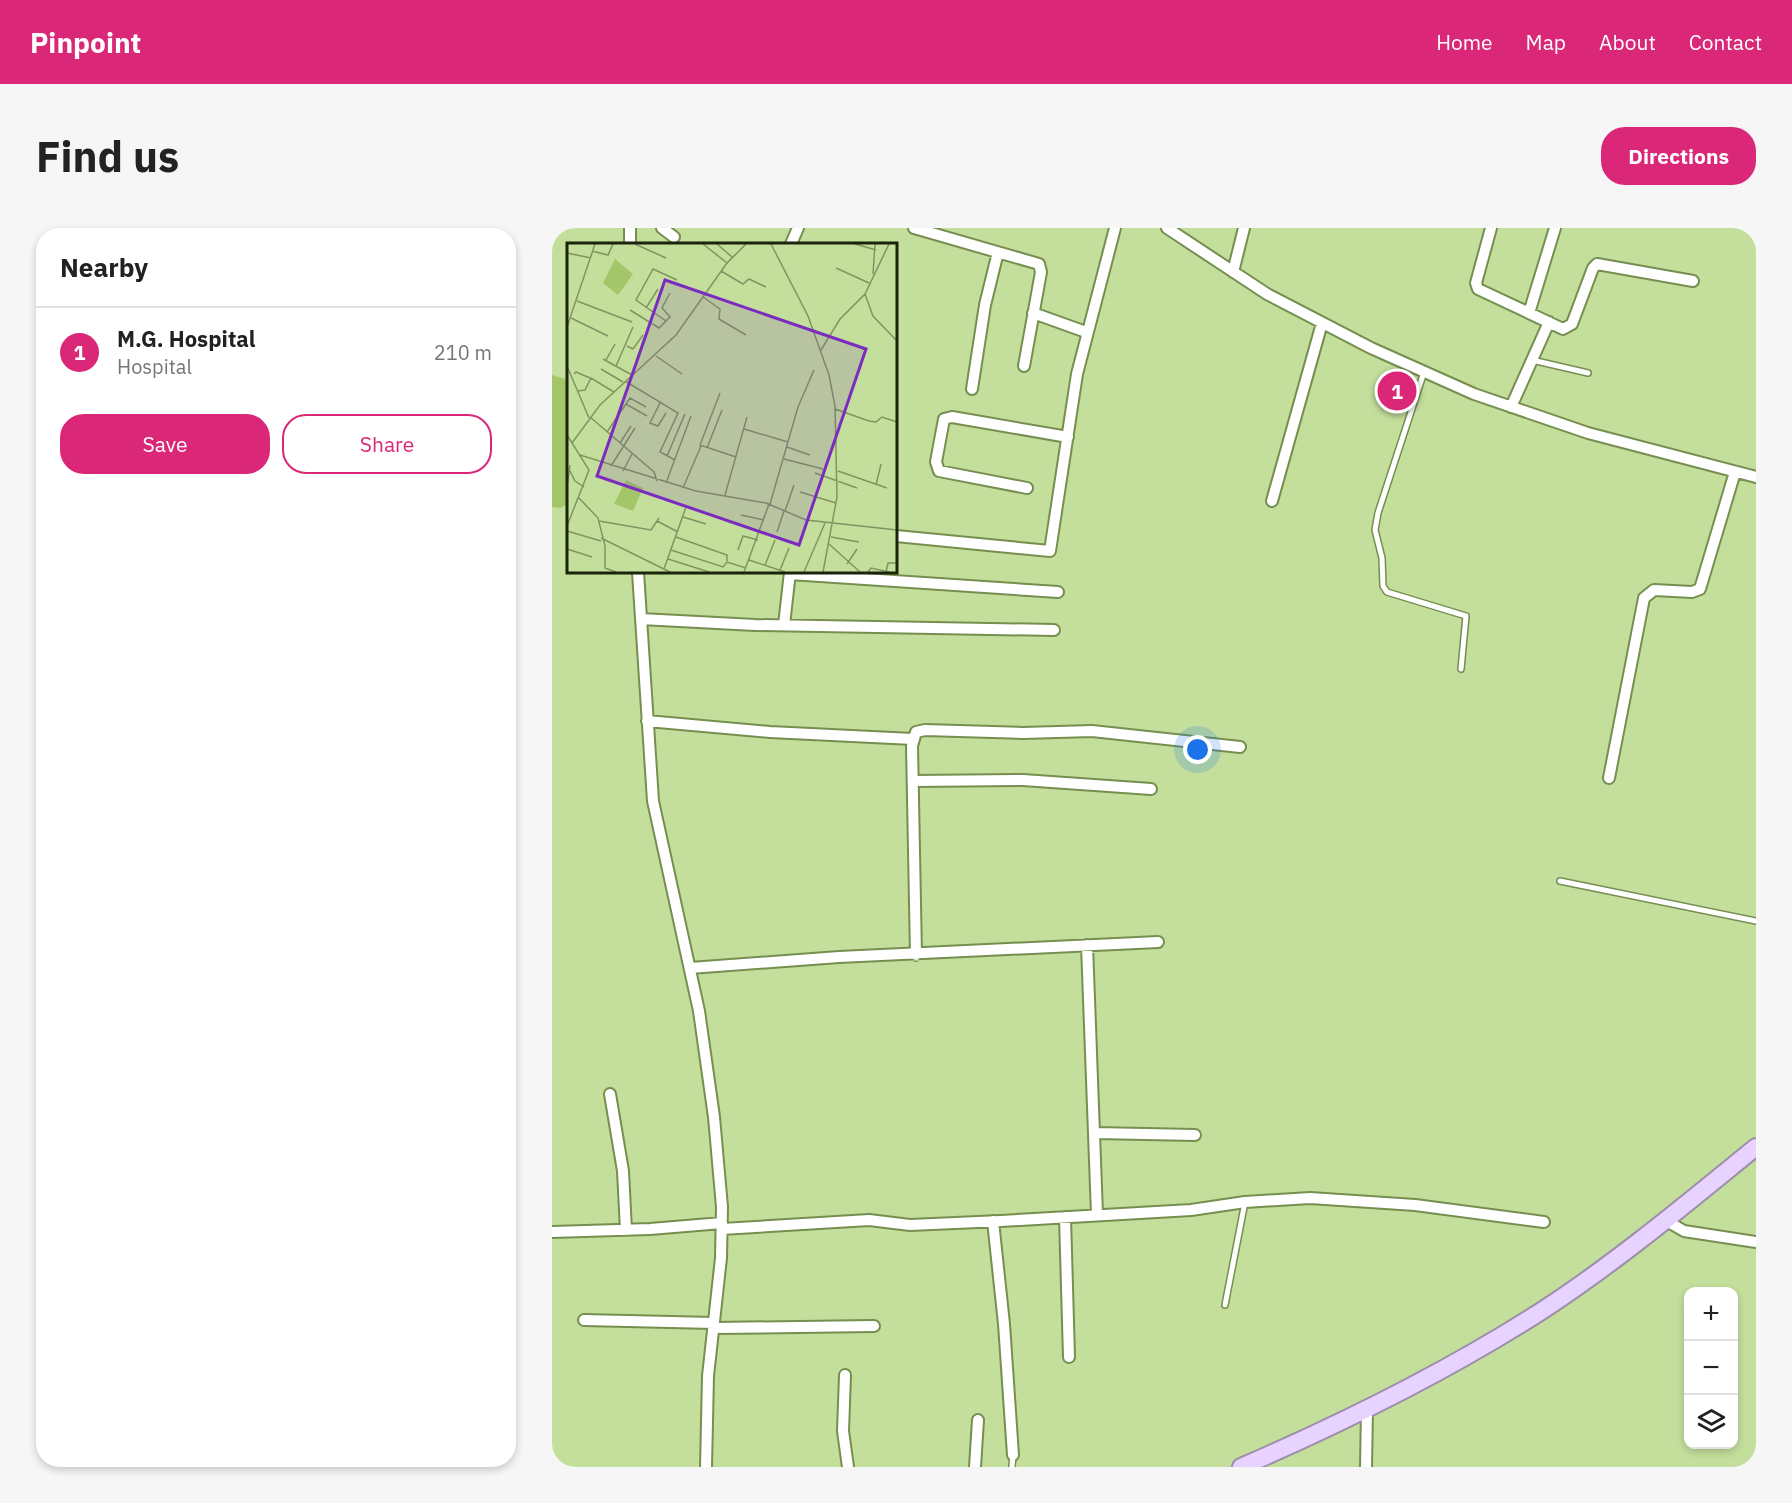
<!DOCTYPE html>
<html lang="en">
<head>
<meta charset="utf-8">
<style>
	:root { --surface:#fff; --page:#f6f6f6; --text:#222; --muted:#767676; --line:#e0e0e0; --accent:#db2777 }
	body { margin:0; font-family:"IBM Plex Sans",sans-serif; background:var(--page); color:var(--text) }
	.controls { position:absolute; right:18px; bottom:18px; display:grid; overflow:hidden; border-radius:12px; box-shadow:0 3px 9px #0003 }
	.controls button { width:54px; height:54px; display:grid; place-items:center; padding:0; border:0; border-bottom:2px solid var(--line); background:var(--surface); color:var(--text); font:30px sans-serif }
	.you { position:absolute; left:646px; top:522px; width:21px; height:21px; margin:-15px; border:4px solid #fff; border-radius:50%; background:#1a73e8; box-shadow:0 0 0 9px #1a73e833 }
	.badge { display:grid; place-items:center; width:39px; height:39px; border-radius:50%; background:var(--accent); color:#fff; font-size:20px; font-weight:700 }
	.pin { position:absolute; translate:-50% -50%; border:3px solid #fff; box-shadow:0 2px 6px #0006 }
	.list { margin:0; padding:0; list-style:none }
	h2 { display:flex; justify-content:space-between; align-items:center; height:78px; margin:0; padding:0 24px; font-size:26px }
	h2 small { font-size:20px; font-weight:400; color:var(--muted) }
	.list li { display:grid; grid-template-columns:39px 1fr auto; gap:18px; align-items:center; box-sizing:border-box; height:90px; padding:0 24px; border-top:2px solid var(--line) }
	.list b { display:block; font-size:22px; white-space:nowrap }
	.list p { margin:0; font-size:20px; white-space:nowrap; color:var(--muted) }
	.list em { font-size:20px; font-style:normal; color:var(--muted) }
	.actions { display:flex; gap:12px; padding:18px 24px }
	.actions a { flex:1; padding:14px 0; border:2px solid var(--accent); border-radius:24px; text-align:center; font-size:21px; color:var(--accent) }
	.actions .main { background:var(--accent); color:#fff }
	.icon { flex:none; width:33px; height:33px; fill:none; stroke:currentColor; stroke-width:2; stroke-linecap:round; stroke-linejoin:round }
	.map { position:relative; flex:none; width:1204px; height:1239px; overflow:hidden; border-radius:24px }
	header { display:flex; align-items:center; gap:36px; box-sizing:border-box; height:84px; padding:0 30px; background:var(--accent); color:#fff }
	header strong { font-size:28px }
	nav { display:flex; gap:33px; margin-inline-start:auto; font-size:21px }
	.intro { display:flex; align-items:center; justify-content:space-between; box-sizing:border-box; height:144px; padding:0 36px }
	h1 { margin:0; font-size:42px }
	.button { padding:15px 27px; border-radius:24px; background:var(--accent); color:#fff; font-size:21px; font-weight:700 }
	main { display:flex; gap:36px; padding:0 36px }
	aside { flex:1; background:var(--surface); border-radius:24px; box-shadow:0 3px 9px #0003 }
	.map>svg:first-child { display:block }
	.water { fill:#a3c768 }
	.building { fill:#b9b66e; stroke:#8f8c45; stroke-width:1.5 }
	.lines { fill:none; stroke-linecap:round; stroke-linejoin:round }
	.service-casing { stroke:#768e4f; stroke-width:8 }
	.minor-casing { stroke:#768e4f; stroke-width:14 }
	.trunk-casing { stroke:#9c8ea9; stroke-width:20 }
	.service { stroke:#fff; stroke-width:5 }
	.minor { stroke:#fff; stroke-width:10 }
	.trunk { stroke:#e8d2ff; stroke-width:16 }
	.inset-road { fill:none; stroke:#809462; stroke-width:1.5 }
	.view { fill:#7b2cbf; fill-opacity:0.15; stroke:#7b2cbf; stroke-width:3 }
	.inset-edge { fill:none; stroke:#1b240a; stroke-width:3 }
</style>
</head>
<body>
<header>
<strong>Pinpoint</strong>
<nav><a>Home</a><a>Map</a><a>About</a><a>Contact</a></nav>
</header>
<div class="intro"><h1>Find us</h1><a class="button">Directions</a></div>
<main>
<aside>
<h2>Nearby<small></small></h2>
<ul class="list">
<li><span class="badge">1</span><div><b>M.G. Hospital</b><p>Hospital</p></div><em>210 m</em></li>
</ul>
<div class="actions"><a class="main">Save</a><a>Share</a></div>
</aside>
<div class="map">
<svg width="1204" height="1239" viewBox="0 0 1204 1239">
	<rect width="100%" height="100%" fill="#c4df9c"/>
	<path class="water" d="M0,147l16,5v124l-8,4 -8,-1z"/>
	<path class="building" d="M840,151l18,6 -7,21 -18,-6z"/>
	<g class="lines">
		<defs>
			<path id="service" d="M980,132l56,13
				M872,144l-46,141 -3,17 7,28 1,28 4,6 79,24 -5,53
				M1008,653l196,40
				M673,1077l20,-103
				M460,1239l1,-12"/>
			<path id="minor" d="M110,0l12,9
				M362,0l125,36 2,8 -17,94
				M615,0l100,66 104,54 103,46 114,39 168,44
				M939,0l-15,55 2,6 85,40 9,-5 21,-56 4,-4 96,17
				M78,16v-16
				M239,16l7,-16
				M681,44l11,-44
				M481,85l53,19
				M977,85l26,-85
				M420,161l13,-84 13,-53
				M959,179l38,-85
				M475,260l-88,-17 -3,-9 8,-43 8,-2 116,20
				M720,273l50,-178
				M344,308l154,15 27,-177 38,-146
				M86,344l15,229 46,210 15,106 8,90 -1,51 -13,118 -2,91
				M238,346l268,18
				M89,391l114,6 299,5
				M232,397l6,-53
				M95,493l123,11 143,7
				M1057,550l35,-180 10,-8 38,2 8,-3 35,-117
				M361,553l110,-1 128,9
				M535,717l10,269
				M364,727l-4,-209 4,-14 9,-2 98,3 69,-2 148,16
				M138,740l149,-11 319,-15
				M58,866l13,77 3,59
				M543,905l100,2
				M513,989l4,140
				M1113,992l19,11 72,11
				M441,993l11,103 9,131
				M170,1001l147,-9 41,5 91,-4 190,-11 54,-8 65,-4 105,7 129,17
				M0,1004l98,-3 72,-6
				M32,1092l130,3
				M162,1100l160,-2
				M293,1147l-2,56 5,36
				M423,1239l3,-47
				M814,1239l1,-58"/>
			<path id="trunk" d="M689,1239c104,-45 207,-96 302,-157 75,-49 144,-107 213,-163"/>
		</defs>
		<use href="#service" class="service-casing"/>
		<use href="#minor" class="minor-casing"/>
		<use href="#trunk" class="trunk-casing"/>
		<use href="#service" class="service"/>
		<use href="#minor" class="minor"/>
		<use href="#trunk" class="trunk"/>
	</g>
	<g transform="translate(15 15)">
		<rect width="330" height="330" fill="#c4df9c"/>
		<path d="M48,16l18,15 -15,21 -15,-12zM59,237l17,8 -10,23 -19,-7z" fill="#a3c768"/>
		<path class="inset-road" d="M68,1l31,14M136,1l24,19M150,1l15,13M204,1l37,72 21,59 6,31 2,91 -14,75M288,1l21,6M25,8l16,4 5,-11M0,10l24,5M269,25l33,15M154,28l22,13 6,-5 17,8M306,31l2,-30M298,51l8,22 24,25M136,54l17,12 -1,10 27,16M10,58l55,21M79,65l12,-19M63,67l29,18 11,-11 -8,-9 8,-15M4,75l37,18M99,78l-30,-21 17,-31 24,11M0,84l28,-83M60,103l6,3 10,-14M254,107l19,-31 25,-25 24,-50M89,113l26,18M36,116l29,16M39,117l9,-16M0,123l22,52M49,123l17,-39M34,126l22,13M7,131l2,-2 14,6M58,138l53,32 -18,39 15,8M11,148l7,-1 6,-12 23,14M153,150l-20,52 36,12M93,160l-10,20 8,3 8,-13M59,161l21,12M268,166l34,12 7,1 6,-5 15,5M23,174l64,55 3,9M177,186l44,13M40,189l23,-34 16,9M0,192l22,35 -22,56M5,200l28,-38 76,-70 51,-72 19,-19M53,200l11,-17M220,204l23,8M140,205l15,-38M13,212l116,36 70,12 40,17 91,10M100,213l18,-42M217,216l39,10M44,223l24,-38M2,226l6,12 9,6M56,228l9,-17M271,228l49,17M248,230l42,15M99,240l25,-67M309,242l5,-21M0,244l3,-22M116,245l18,-42M233,249l36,11M158,252l22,-78M12,255l19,20 7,28v22l11,4M203,261l28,-97 16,-37M218,268l9,-26M174,272l23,5M116,274l23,7M32,278l52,9 8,-12M90,278l21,11M0,288l34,10M210,289l7,-21M109,294l51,18v6M264,294l28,5M34,295l69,34M262,301l31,28M0,306l25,8M104,307l52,17 4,-5 19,6M171,307l5,-14 15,4M101,316l41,13M182,317l36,12M280,321l10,-15M198,322l10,-25M97,326l22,-62M213,327l9,-22M177,329l25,-68M237,329l21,-49M301,329l3,-4 18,4M319,329l2,-9h9"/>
		<path class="view" d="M98,37l201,69 -67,196 -202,-69z"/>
		<rect width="330" height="330" class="inset-edge"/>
	</g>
</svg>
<div class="controls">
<button>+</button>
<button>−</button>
<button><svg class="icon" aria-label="layers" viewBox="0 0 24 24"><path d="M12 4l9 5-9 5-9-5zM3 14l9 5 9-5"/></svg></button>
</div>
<div class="you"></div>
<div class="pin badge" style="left:845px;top:163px">1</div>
</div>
</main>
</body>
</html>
